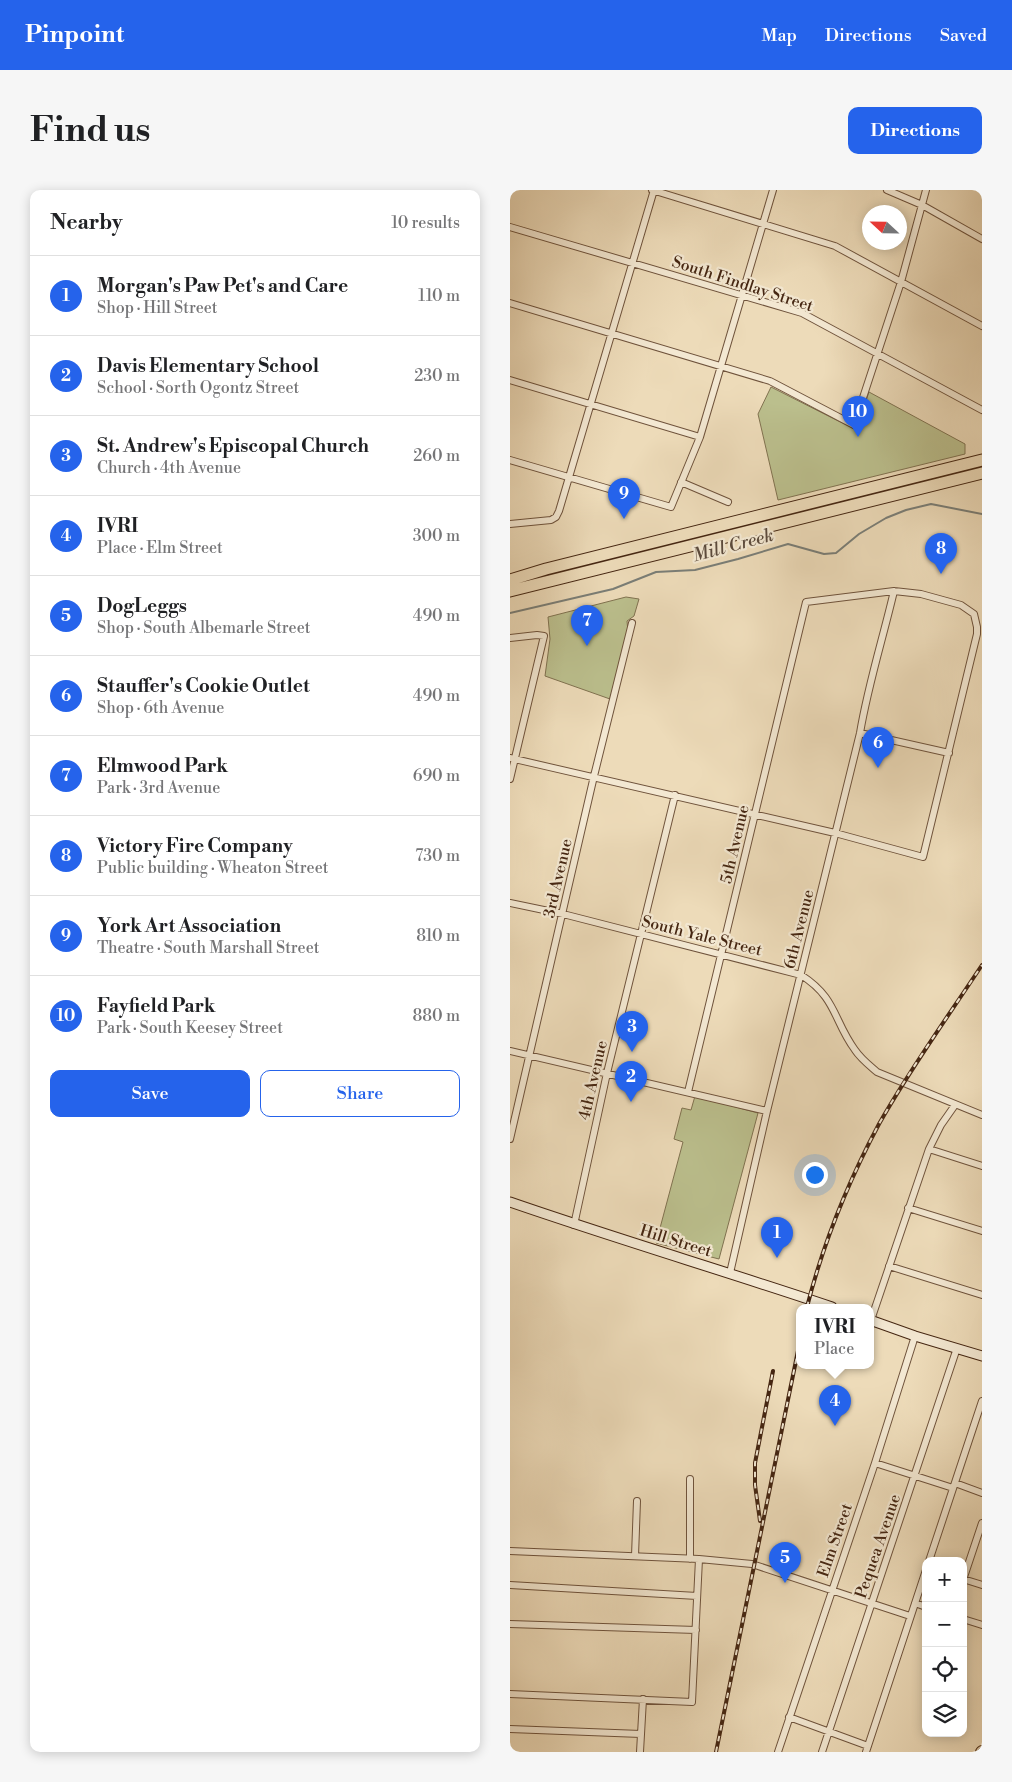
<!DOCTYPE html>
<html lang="en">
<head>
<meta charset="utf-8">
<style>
	:root { --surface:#fff; --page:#f6f6f6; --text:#202124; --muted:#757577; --line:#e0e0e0; --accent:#2563eb }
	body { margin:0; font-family:"Libre Bodoni",serif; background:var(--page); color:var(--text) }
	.controls { position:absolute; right:15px; bottom:15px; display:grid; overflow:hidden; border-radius:10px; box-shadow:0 2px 12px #0003 }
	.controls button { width:45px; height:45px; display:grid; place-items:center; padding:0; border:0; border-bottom:1px solid var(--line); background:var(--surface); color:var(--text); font:25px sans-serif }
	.compass { position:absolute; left:352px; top:15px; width:45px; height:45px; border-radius:50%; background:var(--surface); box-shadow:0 2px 12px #0003; rotate:292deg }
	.you { position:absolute; left:304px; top:984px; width:18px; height:18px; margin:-12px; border:4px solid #fff; border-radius:50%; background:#1a73e8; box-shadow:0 0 0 8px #1a73e833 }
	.badge { display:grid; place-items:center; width:32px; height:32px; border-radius:50%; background:var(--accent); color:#fff; font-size:16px; font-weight:700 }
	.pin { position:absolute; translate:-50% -41px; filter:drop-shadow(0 1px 2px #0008) }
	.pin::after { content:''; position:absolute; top:26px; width:18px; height:15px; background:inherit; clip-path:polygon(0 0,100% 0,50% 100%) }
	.popup { position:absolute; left:286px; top:1114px; width:78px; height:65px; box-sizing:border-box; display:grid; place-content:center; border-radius:10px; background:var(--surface); filter:drop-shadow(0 1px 4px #0005); font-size:16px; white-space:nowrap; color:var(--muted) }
	.popup b { font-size:19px; color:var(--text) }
	.popup::after { content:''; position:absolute; left:50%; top:100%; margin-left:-10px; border:10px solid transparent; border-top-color:var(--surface) }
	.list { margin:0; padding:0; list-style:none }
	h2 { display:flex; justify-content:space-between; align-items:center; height:65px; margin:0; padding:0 20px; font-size:21px }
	h2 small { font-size:16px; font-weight:400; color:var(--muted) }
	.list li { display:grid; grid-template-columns:32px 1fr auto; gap:15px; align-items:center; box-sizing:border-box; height:80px; padding:0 20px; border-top:1px solid var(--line) }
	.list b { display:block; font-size:19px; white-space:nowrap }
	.list p { margin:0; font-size:16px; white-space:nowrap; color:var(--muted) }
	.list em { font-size:16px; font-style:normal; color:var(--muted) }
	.actions { display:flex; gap:10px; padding:15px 20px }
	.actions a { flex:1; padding:11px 0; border:1px solid var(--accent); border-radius:10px; text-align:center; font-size:18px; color:var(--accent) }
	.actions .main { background:var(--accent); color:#fff }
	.icon { flex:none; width:28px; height:28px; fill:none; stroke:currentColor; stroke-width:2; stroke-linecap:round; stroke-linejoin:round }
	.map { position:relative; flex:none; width:472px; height:1562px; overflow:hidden; border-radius:10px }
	header { display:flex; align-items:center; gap:30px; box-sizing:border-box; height:70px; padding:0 25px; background:var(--accent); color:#fff }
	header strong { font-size:24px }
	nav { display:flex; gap:28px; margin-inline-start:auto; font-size:18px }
	.intro { display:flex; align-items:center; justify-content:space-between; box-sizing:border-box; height:120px; padding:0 30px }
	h1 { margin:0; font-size:35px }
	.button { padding:12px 22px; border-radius:10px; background:var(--accent); color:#fff; font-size:18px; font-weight:700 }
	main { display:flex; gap:30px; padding:0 30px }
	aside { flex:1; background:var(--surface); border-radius:10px; box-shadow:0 2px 12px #0003 }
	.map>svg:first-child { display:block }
	.green { fill:#bbbf8d; stroke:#807250 }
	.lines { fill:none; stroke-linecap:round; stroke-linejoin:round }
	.stream { stroke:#7a7e77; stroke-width:2 }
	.minor-casing { stroke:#6f533c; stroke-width:8 }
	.secondary-casing { stroke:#452612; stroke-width:11 }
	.primary-casing { stroke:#452612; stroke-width:12 }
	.motorway-casing { stroke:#452612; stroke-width:13 }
	.minor { stroke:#f3e8d2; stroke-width:6 }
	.secondary { stroke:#f3e8d2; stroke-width:9 }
	.primary { stroke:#eddbb9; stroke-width:10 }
	.motorway { stroke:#eddbb9; stroke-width:11 }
	.rail-casing { stroke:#452612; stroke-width:4 }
	.rail { stroke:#f3e8d2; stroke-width:2; stroke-dasharray:5.5; stroke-linecap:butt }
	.labels { text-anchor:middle; stroke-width:4.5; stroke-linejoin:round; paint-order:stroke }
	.street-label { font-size:16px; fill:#452612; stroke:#f3e8d2 }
	.water-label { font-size:18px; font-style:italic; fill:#5b4a3c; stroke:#f3e8d2 }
</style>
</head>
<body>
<header>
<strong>Pinpoint</strong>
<nav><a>Map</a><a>Directions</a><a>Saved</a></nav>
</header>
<div class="intro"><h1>Find us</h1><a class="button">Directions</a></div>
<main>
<aside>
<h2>Nearby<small>10 results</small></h2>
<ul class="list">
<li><span class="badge">1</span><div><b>Morgan's Paw Pet's and Care</b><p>Shop · Hill Street</p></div><em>110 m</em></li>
<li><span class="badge">2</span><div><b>Davis Elementary School</b><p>School · Sorth Ogontz Street</p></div><em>230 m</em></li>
<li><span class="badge">3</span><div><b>St. Andrew's Episcopal Church</b><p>Church · 4th Avenue</p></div><em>260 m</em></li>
<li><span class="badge">4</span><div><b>IVRI</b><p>Place · Elm Street</p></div><em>300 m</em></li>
<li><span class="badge">5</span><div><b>DogLeggs</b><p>Shop · South Albemarle Street</p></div><em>490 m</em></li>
<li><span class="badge">6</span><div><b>Stauffer's Cookie Outlet</b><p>Shop · 6th Avenue</p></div><em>490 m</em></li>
<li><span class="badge">7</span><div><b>Elmwood Park</b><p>Park · 3rd Avenue</p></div><em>690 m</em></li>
<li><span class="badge">8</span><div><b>Victory Fire Company</b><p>Public building · Wheaton Street</p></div><em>730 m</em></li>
<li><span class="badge">9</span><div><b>York Art Association</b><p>Theatre · South Marshall Street</p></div><em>810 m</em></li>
<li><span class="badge">10</span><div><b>Fayfield Park</b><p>Park · South Keesey Street</p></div><em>880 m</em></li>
</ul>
<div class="actions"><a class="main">Save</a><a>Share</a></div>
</aside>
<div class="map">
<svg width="472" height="1562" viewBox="0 0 472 1562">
	<rect width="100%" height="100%" fill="#eddbb9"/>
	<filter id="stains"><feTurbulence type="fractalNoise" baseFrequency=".004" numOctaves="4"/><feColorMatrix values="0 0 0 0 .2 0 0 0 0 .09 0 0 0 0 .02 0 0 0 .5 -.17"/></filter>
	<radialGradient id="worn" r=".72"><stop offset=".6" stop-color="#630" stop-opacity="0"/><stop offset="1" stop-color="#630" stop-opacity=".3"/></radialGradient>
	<path class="green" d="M261,197l85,43 13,-38 96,52v10l-187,46 -20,-86z
		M116,407l13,2 -5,17 -7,5 1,11 -18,67 -65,-23 5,-37 -2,-22z
		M185,906l63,17 -39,146 -63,-16 27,-101 -9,-3 8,-31 9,2z"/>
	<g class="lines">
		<path class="stream" d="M0,423l103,-24 43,-17 39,-2 43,-11 50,-15 36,10 12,-1 23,-19 27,-16 20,-8 25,-6 51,10"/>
		<defs>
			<path id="minor" d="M142,0l183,56 147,80
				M377,0l35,15 60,34
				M0,37l292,86 180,97
				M0,113l260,78 84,44 47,-143 25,-92
				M0,190l190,57
				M0,270l161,47 29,-70 73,-247
				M171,292l47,20
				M0,334l41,-4 5,-3 3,-6 95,-321
				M0,448l27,-3 7,1 -34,143
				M350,543l89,20
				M0,568l325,75 88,24 54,-223v-7l-3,-13 -13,-9 -40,-11 -27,-3 -88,11c-40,163 -78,327 -118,490
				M0,713l53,11 238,61c36,23 32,45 54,75 6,9 14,15 22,22l105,43
				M0,861l257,60
				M0,949l84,-363 38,-153
				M419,959l53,17
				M398,1018l74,23
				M64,1035l33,-152 68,-278
				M379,1076l93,29
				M220,1083l37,-162 93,-378c8,-48 23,-95 34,-142
				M361,1130l58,-171 12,-24 14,-20
				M365,1273l78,25
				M445,1293l27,10
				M0,1361l189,8 53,5 158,52
				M125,1366l2,-55
				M180,1369v-80
				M419,1371l53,-160
				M453,1389l19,6
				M453,1390l19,-57
				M0,1395l187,11
				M405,1413l11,4
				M453,1429l19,6
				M0,1434l186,6
				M0,1504l182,8 7,-143
				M279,1527l79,29
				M0,1539l131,5
				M130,1562l3,-53
				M268,1562l97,-289 40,-127
				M312,1562l135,-404
				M356,1562l60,-182"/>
			<path id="secondary" d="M0,1012c107,37 215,69 322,105
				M360,1130l45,16 67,20"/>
			<path id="primary" d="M471,1562l1,-1"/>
			<path id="motorway" d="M0,390l36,-11 436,-109
				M0,401l472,-118"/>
		</defs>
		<use href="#minor" class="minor-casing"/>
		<use href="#secondary" class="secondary-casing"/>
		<use href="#primary" class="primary-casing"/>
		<use href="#motorway" class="motorway-casing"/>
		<use href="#minor" class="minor"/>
		<use href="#secondary" class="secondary"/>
		<use href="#primary" class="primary"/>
		<use href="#motorway" class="motorway"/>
		<defs>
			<path id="rail" d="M297,1117c16,-63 41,-125 72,-183 31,-55 68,-106 103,-159
				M250,1331l-5,-36v-22l18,-92
				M206,1562l84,-411"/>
		</defs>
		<use href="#rail" class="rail-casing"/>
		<use href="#rail" class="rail"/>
	</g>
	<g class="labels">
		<g class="street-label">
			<text transform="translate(233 93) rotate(18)" y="6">South Findlay Street</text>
			<text transform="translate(224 654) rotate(-77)" y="6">5th Avenue</text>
			<text transform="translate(47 688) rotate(-77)" y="6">3rd Avenue</text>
			<text transform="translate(288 739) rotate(-76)" y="6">6th Avenue</text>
			<text transform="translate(192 745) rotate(14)" y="6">South Yale Street</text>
			<text transform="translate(82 890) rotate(-77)" y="6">4th Avenue</text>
			<text transform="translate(166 1050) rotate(17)" y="6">Hill Street</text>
			<text transform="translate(324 1350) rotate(-71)" y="6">Elm Street</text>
			<text transform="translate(367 1356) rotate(-71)" y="6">Pequea Avenue</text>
		</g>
		<g class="water-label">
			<text transform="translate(223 355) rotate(-15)" y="6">Mill Creek</text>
		</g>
	</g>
	<rect width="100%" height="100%" filter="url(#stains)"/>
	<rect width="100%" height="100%" fill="url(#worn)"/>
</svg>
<div class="controls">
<button>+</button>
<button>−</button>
<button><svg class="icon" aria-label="locate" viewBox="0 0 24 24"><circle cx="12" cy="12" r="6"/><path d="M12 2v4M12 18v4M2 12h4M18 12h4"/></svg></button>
<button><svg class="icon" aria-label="layers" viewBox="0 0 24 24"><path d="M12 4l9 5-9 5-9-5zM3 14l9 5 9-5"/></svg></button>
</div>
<svg class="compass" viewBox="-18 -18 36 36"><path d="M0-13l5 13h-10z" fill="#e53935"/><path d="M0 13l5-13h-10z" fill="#757577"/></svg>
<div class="you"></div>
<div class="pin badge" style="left:267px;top:1068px">1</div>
<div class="pin badge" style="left:121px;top:912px">2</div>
<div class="pin badge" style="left:122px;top:862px">3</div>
<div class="pin badge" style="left:325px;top:1236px">4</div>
<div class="popup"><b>IVRI</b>Place</div>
<div class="pin badge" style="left:275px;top:1393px">5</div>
<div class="pin badge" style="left:368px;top:578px">6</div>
<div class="pin badge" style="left:77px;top:456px">7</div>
<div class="pin badge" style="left:431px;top:384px">8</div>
<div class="pin badge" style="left:114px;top:329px">9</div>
<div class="pin badge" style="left:348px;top:247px">10</div>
</div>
</main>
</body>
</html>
